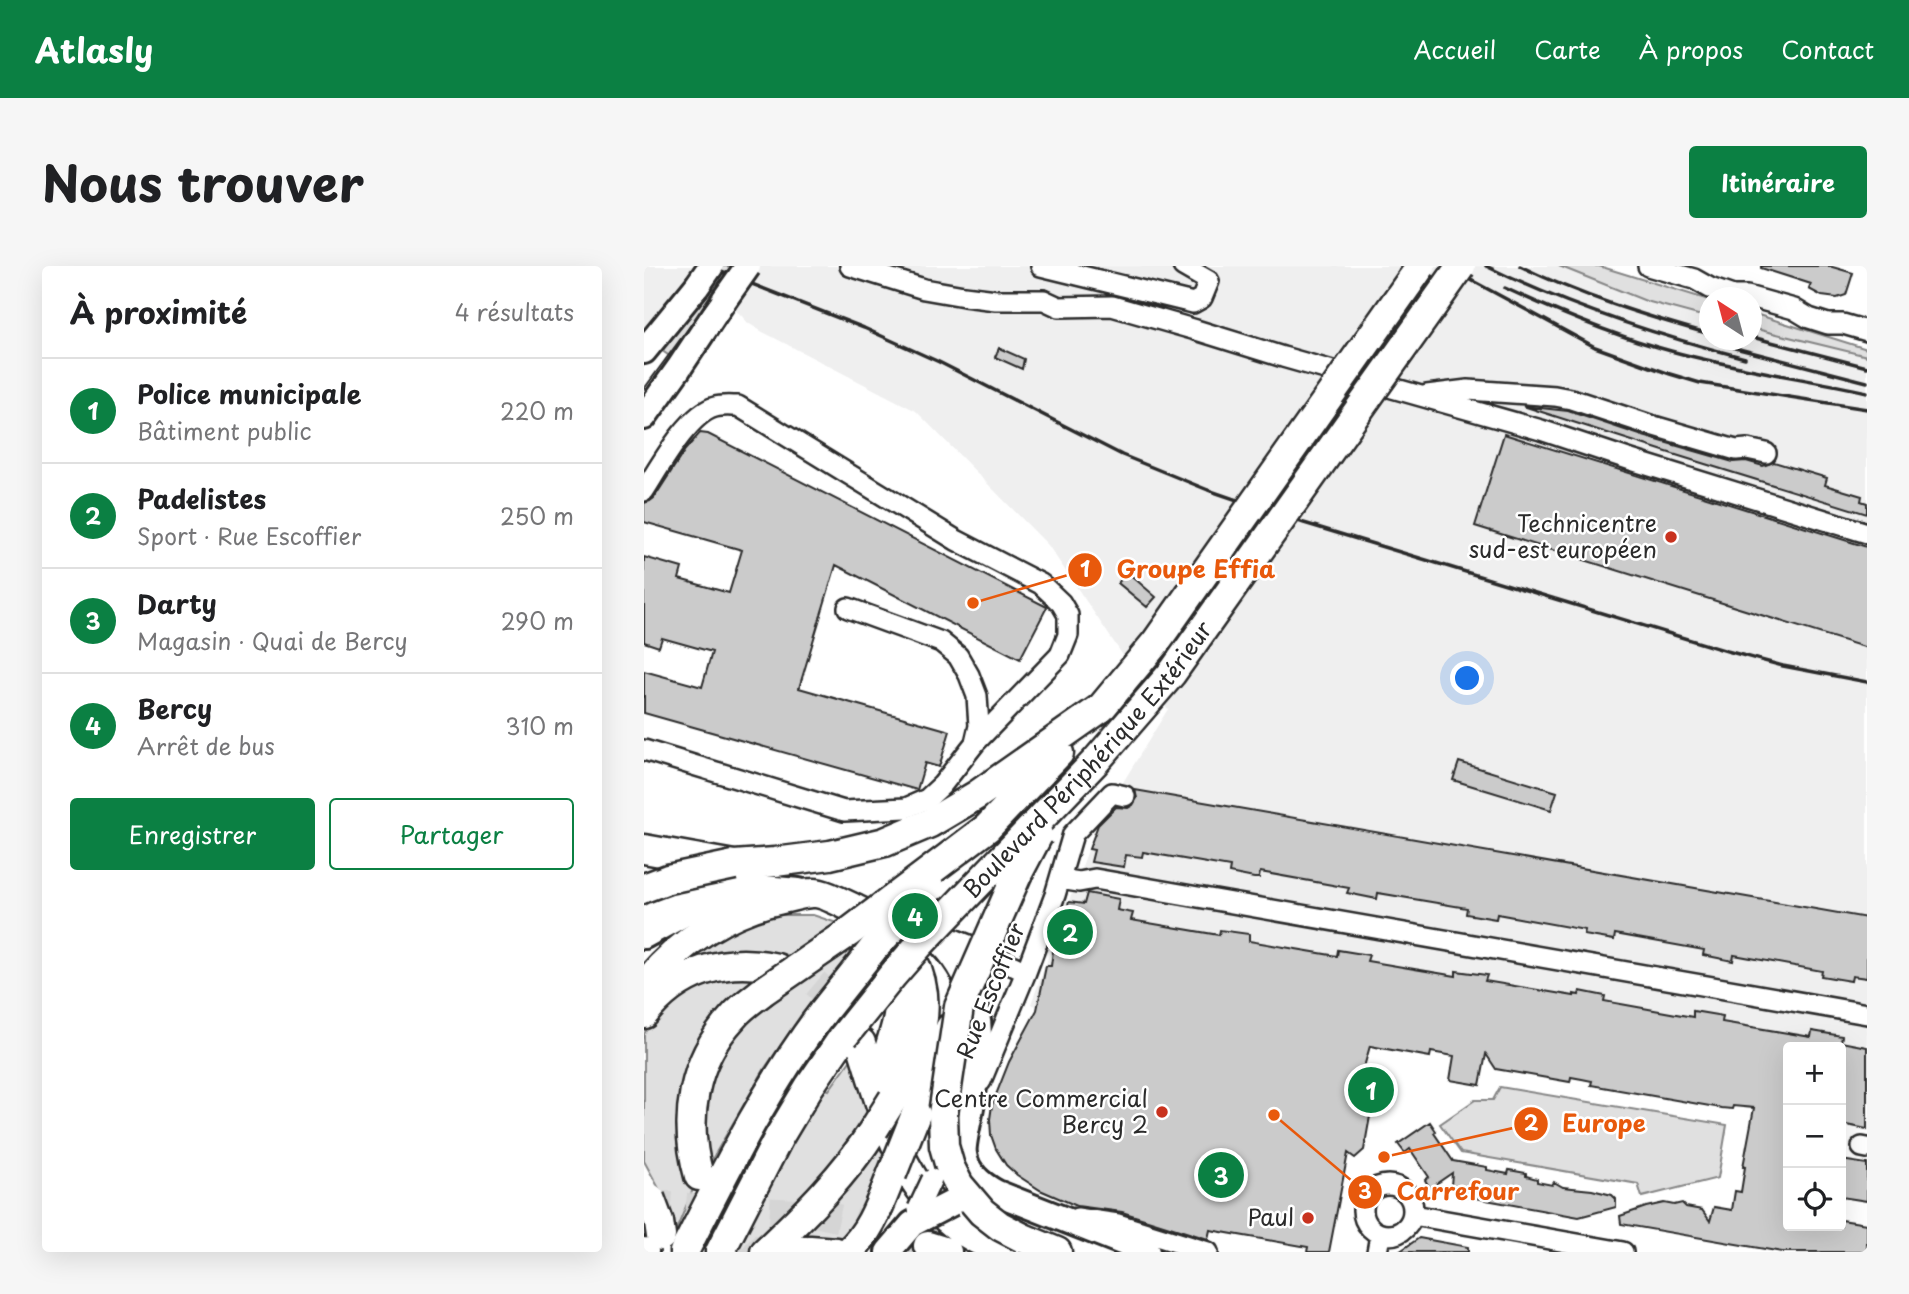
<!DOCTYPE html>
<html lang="fr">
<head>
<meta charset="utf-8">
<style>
	:root { --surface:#fff; --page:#f6f6f6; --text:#202124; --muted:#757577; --line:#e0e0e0; --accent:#0b8043 }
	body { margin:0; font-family:"Playpen Sans",sans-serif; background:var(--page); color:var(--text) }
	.controls { position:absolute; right:21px; bottom:21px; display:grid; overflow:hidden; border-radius:7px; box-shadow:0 7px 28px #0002 }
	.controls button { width:63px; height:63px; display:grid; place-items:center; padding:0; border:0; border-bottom:2px solid var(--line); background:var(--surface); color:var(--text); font:35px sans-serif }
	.compass { position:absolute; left:1055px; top:21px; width:63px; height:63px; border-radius:50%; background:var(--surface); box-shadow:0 7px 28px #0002; rotate:324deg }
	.you { position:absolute; left:824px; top:413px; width:24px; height:24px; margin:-18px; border:5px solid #fff; border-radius:50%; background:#1a73e8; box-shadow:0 0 0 10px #1a73e833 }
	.badge { display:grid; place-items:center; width:46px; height:46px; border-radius:50%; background:var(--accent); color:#fff; font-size:23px; font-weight:700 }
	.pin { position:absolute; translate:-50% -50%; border:4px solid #fff; box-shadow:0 2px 7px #0006 }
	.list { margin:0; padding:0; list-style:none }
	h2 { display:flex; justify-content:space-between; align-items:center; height:91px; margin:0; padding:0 28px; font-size:30px }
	h2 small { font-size:23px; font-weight:400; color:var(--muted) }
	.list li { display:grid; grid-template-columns:46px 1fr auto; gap:21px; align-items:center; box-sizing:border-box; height:105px; padding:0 28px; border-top:2px solid var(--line) }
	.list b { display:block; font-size:26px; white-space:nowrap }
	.list p { margin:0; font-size:23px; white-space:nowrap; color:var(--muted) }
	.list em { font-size:23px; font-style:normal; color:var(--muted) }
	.actions { display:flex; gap:14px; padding:21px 28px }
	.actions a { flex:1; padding:16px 0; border:2px solid var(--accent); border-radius:7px; text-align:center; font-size:24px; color:var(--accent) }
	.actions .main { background:var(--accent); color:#fff }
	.icon { flex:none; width:38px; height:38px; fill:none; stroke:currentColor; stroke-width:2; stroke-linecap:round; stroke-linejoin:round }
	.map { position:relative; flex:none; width:1223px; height:986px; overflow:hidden; border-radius:7px }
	header { display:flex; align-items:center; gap:42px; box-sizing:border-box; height:98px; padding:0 35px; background:var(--accent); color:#fff }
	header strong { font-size:33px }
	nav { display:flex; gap:38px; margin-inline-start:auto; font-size:24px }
	.intro { display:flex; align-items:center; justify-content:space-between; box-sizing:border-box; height:168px; padding:0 42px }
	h1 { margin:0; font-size:49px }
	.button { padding:18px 32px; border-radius:7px; background:var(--accent); color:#fff; font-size:24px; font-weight:700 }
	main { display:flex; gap:42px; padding:0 42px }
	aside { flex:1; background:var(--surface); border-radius:7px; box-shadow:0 7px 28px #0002 }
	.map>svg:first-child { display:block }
	.built { fill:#efefef }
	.green { fill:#e0e0e0; stroke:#868686; stroke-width:2 }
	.building { fill:#cbcbcb; stroke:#2b2b2b; stroke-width:2 }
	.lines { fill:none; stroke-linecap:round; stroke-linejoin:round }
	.highway-tunnel { stroke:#d5d5d5; stroke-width:28; stroke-dasharray:28 14; stroke-linecap:butt }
	.minor-casing { stroke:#2b2b2b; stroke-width:24 }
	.major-casing { stroke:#2b2b2b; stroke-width:30 }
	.highway-casing { stroke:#2b2b2b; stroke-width:33 }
	.minor { stroke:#fff; stroke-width:19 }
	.major { stroke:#fff; stroke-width:24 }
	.highway { stroke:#fff; stroke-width:28 }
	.tram { stroke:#2b2b2b; stroke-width:2 }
	.rail { stroke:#2b2b2b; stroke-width:3.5 }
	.minor-bridge-casing { stroke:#2b2b2b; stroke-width:24; stroke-linecap:butt }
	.major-bridge-casing { stroke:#2b2b2b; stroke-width:30; stroke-linecap:butt }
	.highway-bridge-casing { stroke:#2b2b2b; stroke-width:33; stroke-linecap:butt }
	.minor-bridge { stroke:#fff; stroke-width:19 }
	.major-bridge { stroke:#fff; stroke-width:24 }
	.highway-bridge { stroke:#fff; stroke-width:28 }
	.poi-dot { fill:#c8321e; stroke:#fff; stroke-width:2.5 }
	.labels { text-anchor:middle; stroke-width:5; stroke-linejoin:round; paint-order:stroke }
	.poi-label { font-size:23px; fill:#2b2b2b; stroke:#fff; text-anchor:end }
	.street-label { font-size:23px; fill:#2b2b2b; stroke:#fff }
	.leader { fill:none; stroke:#e8590c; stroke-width:2.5 }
	.callout-dot { fill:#e8590c; stroke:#fff; stroke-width:2.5 }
	.mark-label { font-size:21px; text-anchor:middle; font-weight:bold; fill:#fff }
	.callout-label { font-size:24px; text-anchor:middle; font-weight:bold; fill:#e8590c; stroke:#fff; stroke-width:5; stroke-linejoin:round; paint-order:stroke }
</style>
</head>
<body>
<header>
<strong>Atlasly</strong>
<nav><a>Accueil</a><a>Carte</a><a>À propos</a><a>Contact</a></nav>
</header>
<div class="intro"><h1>Nous trouver</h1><a class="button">Itinéraire</a></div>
<main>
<aside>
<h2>À proximité<small>4 résultats</small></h2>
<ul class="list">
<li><span class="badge">1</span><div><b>Police municipale</b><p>Bâtiment public</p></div><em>220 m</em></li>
<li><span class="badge">2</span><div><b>Padelistes</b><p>Sport · Rue Escoffier</p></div><em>250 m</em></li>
<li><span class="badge">3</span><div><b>Darty</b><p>Magasin · Quai de Bercy</p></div><em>290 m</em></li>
<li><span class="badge">4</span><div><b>Bercy</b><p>Arrêt de bus</p></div><em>310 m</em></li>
</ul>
<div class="actions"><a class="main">Enregistrer</a><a>Partager</a></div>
</aside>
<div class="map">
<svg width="1223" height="986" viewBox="0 0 1223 986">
	<rect width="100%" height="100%" fill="#fff"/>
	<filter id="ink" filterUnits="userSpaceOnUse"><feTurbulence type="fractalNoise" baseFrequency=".0143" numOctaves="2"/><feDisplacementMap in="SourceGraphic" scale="14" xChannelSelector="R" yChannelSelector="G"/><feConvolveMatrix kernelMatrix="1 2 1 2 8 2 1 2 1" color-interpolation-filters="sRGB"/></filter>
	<g filter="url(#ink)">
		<path class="built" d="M0,0h958l107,34 1,40h42v-27l115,36v755l-26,-5v-52h-53v43l-422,-71 -307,-4 -28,-11 67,-181 70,-114 -44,-52 -76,-112 -132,-134 -155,-80 -13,-8 -9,-10 -57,-31 -38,51z"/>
		<path class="green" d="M74,0h24l-65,95 -22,-15z
			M915,0h40l110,34v18l-63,-17z
			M1108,47l115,36v7l-115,-28z
			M130,649h39l27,9 -51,36 -109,9 -8,-4 61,-38z
			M217,675l-60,74 -36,53 -58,100 -6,-44 16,-67 43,-52z
			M125,708l-68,68 -7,145 -19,46 -13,-39 -18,-33v-127l12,-19 51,-37z
			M211,788l19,61 -12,18 -110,119h-15c27,-56 55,-111 89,-163l3,1z
			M856,821l227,38 -9,53 -76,19 -4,-13 -177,-31 -21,-29 35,-24h18z
			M235,877l6,17 -12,35 -28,49 -55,-4z"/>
		<path class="building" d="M1117,0h68l24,7 -7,22 -9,3 -15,-2 -13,-7 2,-5 -50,-16z
			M355,82l25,11 -2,10 -27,-12z
			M879,140l45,5 75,25 90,26 13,-1 17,5 11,-4 53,16 -2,7 37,11 -1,5 6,2v11l-191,-59z
			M56,167l8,1 339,173 -27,52 -184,-94 -37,123 151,43 -11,36 -14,-4 -8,27 -273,-77v-42l58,16 10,-35 -50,-14 -3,9 -15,-5v-85l38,11 -3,11 50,14 13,-43 -98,-28v-19l6,-2 4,-3 31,-48z
			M860,168l363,113v101l-392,-122z
			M483,306l29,25 -9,10 -29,-24z
			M815,496l98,30 -6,18 -98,-30z
			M491,524l732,128v60l-15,-2 -1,5 -30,-5 1,-5 -88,-16 -1,6 -30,-6 1,-5 -89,-16 -1,6 -30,-5 1,-5 -88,-16 -1,5 -30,-5 1,-6 -89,-15 -1,6 -30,-6 2,-5 -89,-16 -1,6h-5l-25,-5 1,-6 -87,-15 -1,5 -16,-2 -2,12 -33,-5 3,-12 -5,-1 9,-24 18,-18 12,1 5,-3 4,-7z
			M443,627l32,6 -2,11 16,3 -2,7 88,15 1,-5 29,4v7l88,15 1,-6 31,5 -2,6 89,15v-5l31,4 -2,6 89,15v-2l5,1 1,-4 25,5 -1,5 89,16v-6l30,5 -1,6 89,15 1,-6 30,5 -1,6 26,5v82l-26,-5v-81l-1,4h-52v179h53v-6l26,4v28h-85l-161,-28 -1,-8 26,-9 18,-4 10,2 8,-2 4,4 16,3 8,11 4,-14 18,3 3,-19 6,1 4,-25h-2l11,-59 -21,-2 -1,3 -11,-1 -130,-23 1,-4 -10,-2 -11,-2 -1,5 -74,-13 -10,-15 -6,31 -30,-5 4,-24 -23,-4 -1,5 -60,-11 -8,28 3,1 -1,5 7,1 4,7 -11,62 -9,8 -7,-5 -19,99h-22l1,-5 -98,-17 -2,9 -86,-27 -45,-6 -37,-16 -23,-15 -11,-10 -10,-16 -5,-14 -1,-16 2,-14 17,-43 28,-52 9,-44h5l3,-23 15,-41 15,2z
			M786,856l6,9 -2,2 19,28 34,6v3l21,4 1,-4 17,3v3l11,3v3l15,3 2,-3 9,5 29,3 20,5 4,4v8l-37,10 -115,-21 1,-4 -11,-2v-3l-3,-1 1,-13 -22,15 -5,-8 4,-3 -19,-28 -5,4 -7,-9z
			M1197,894l26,4v37l-26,-4z
			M775,972l49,9v5h-69z"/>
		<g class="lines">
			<path class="highway-tunnel" d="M133,702c8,2 20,3 27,7 25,15 42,44 57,68
				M0,937l44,4 131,7 32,7 77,25
				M74,947l13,18 24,21"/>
			<defs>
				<path id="minor" d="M206,0l74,23 40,7 32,4h48l15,7 53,-1 84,24 87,27 258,73 90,30 236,73
					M397,0l152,37 9,-5 7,-17 -26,-15
					M1004,0l46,13 16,9 23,8h14l47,13 15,9 19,6h15l24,7
					M783,129l41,-5 87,6 16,3 76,25 89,26 11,-1 19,4
					M0,225c15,-23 44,-77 71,-84 7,-2 16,-1 23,-1l218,134 85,44 20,19 7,12v20l-8,20 -85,88
					M0,484l200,61 62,-3 21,-9 15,-14 33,-42 4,-17 -2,-30 -8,-21 -11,-19 -17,-14 -93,-34
					M416,613l19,3 16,-3 772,135
					M0,651c23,-13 46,-22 71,-31
					M287,664l43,17 52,25
					M337,815l45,-109 29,-77 18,-61 39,-41 13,3
					M1218,881l5,1
					M719 944a25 25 0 1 1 50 0a25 25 0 1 1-50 0Z
					M769,949l210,37
					M433,952l41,6 90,28
					M733,986l3,-17"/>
				<path id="major" d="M0,85l53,-65
					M0,151l35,-49 45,-68
					M34,615l121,10
					M245,643c55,22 89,67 90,127 0,21 -4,44 -7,65 -1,12 -10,43 -8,53 2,18 18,31 33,39l150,59
					M0,670l42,-23 65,-21
					M0,984l2,2
					M244,986l24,-28 13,-7"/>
				<path id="highway" d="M343,562l72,-75
					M0,583l90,16 41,-3 55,-7 55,-13 45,-19 47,-28 124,-87
					M218,661c23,26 41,53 36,89 -2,13 -7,25 -10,38 -3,14 -6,29 -9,44
					M0,720c35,-45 86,-77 142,-88 9,-2 18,-5 27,-5 10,-1 33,12 44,17 25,11 42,23 55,48 26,52 4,93 -19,141
					M0,748c34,-43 81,-58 133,-46
					M217,777c24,74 41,155 115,196 9,5 20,9 29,13
					M272,848l34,-86
					M55,910c-16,-56 -7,-115 34,-159 8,-10 19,-17 29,-25
					M379,972l34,14
					M284,980l19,6
					M40,986c42,-83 83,-166 139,-240
					M76,986l59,-115 30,-50 35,-51
					M121,986c40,-38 79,-76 109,-123
					M142,986l24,-2 26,2
					M204,986c23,-20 33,-51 44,-78"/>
			</defs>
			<use href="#minor" class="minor-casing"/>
			<use href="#major" class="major-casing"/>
			<use href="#highway" class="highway-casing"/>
			<use href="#minor" class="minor"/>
			<use href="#major" class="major"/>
			<use href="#highway" class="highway"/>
			<path class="tram" d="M0,123l90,-123"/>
			<path class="rail" d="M62,0l158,62 75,34 183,93 86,35 96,33 423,128 56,15 84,16
				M801,0l150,81 75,27 30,9 167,26
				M842,0c83,41 170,69 259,92
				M876,0c61,30 125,50 190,68
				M861,22c54,25 109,48 166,63 65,18 131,27 196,41
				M1108,71l115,30
				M1091,82l132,34"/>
			<defs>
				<path id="minor-bridge" d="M274,943l14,-30"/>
				<path id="major-bridge" d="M53,20l14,-20
					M80,34l24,-34
					M281,951l27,-14"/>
				<g id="highway-bridge">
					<path d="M457,442l55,-66 265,-376"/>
					<path d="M0,622l24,-9 66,-14"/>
					<path d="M118,726l86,-59 139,-105"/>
					<path d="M179,746l50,-63 57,-61"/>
					<path id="s1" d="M200,770l48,-60 28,-32 175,-182 77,-89 289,-407"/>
					<path d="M230,863l19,-30"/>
					<path d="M248,908l24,-60"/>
					<path d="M6,932l9,24 2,14"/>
					<path d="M379,972l-23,-12 -18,-14 -23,-27 -9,-18 -6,-21 -1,-32 16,-107 58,-132 21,-40"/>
				</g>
			</defs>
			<use href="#minor-bridge" class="minor-bridge-casing"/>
			<use href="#major-bridge" class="major-bridge-casing"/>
			<use href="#highway-bridge" class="highway-bridge-casing"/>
			<use href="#minor-bridge" class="minor-bridge"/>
			<use href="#major-bridge" class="major-bridge"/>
			<use href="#highway-bridge" class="highway-bridge"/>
		</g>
	</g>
	<g class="poi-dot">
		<circle cx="1027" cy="271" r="7"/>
		<circle cx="518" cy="846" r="7"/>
		<circle cx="664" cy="952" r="7"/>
	</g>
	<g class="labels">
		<g class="poi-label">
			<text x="1013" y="266">Technicentre<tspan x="1013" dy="26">sud-est européen</tspan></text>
			<text x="504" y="841">Centre Commercial<tspan x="504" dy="26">Bercy 2</tspan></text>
			<text x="650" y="960">Paul</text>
		</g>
		<g class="street-label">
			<text dy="8" stroke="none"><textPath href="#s1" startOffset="369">Boulevard Périphérique Extérieur</textPath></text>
			<text transform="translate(347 725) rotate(-68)" y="8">Rue Escoffier</text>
		</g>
	</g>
	<path class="leader" d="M329 337L441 304M740 891L887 858M630 849L721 926"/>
	<g class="callout-dot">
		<circle cx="329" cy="337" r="7"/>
		<circle cx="740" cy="891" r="7"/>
		<circle cx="630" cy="849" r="7"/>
		<circle cx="441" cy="304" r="18"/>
		<circle cx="887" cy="858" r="18"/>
		<circle cx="721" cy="926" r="18"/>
	</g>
	<g class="mark-label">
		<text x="441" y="311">1</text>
		<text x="887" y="865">2</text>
		<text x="721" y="933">3</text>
	</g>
	<g class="callout-label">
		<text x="552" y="312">Groupe Effia</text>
		<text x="960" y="866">Europe</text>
		<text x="814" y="934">Carrefour</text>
	</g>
</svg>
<div class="controls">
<button>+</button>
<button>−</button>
<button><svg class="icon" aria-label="locate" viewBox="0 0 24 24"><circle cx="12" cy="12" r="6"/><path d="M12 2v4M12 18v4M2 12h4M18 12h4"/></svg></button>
</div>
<svg class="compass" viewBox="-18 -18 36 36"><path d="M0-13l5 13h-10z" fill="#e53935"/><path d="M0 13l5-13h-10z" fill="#757577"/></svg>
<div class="you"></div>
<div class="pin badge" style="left:727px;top:824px">1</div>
<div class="pin badge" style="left:426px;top:666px">2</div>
<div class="pin badge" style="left:577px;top:909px">3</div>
<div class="pin badge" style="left:271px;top:650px">4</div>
</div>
</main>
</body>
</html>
